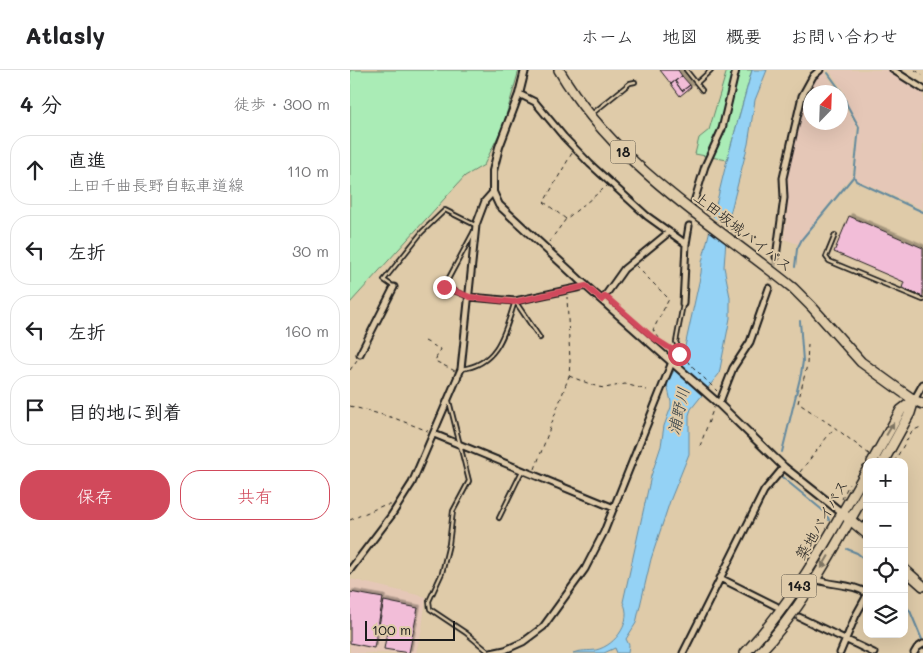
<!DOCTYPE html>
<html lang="ja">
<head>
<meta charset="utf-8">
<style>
	:root { --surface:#fff; --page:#f6f6f6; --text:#202124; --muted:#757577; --line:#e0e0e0; --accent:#d1495b }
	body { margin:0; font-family:Mali,"Klee One",sans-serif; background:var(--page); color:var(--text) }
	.controls { position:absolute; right:15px; bottom:15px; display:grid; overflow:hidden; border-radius:10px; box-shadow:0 5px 20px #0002 }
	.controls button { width:45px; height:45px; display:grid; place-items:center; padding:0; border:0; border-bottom:1px solid var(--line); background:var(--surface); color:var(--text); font:25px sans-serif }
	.compass { position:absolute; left:453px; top:15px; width:45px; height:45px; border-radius:50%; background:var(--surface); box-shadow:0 5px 20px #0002; rotate:23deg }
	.scale { position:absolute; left:15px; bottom:12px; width:90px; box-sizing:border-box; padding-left:5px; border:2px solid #1c1c1c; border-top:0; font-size:14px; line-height:18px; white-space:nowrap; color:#1c1c1c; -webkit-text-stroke:4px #dfcba9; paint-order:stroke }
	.stop { position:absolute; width:15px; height:15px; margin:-11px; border:4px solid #d1495b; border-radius:50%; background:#fff }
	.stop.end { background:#d1495b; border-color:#fff; box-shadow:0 1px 5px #0008 }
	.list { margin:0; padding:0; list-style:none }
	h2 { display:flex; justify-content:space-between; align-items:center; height:65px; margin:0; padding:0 20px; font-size:21px }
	h2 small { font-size:16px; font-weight:400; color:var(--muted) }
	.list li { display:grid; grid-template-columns:32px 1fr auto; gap:15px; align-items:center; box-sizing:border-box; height:70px; margin:0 10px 10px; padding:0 10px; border:1px solid var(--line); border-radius:20px }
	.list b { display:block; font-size:19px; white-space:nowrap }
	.list p { margin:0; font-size:16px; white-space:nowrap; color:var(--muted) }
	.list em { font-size:16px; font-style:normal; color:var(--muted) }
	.actions { display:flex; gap:10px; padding:15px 20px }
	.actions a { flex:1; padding:11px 0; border:1px solid var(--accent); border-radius:20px; text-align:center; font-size:18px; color:var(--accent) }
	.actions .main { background:var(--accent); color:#fff }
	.icon { flex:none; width:28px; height:28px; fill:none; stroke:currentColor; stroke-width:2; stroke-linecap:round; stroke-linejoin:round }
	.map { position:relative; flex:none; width:573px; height:583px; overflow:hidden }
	header { display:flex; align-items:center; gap:30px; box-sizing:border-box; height:70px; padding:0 25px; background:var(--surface); border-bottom:1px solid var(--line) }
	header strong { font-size:24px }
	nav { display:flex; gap:28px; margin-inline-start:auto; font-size:18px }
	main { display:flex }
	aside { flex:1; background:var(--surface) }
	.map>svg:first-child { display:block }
	.built { fill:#e5c7b7 }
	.green { fill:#aaecb6; stroke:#638469 }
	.water { fill:#94d2f5; stroke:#64899e }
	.pier { fill:#dfcba9 }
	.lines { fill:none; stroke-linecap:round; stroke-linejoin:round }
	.stream { stroke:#64899e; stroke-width:2 }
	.building { fill:#f2bdd8; stroke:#1c1c1c; filter:url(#shadow) }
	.minor-tunnel { stroke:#b8a88d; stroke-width:5; stroke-dasharray:5 2.5; stroke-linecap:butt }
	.service-casing { stroke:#1c1c1c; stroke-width:6 }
	.minor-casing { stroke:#1c1c1c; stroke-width:9 }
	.tertiary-casing { stroke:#1c1c1c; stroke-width:10 }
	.primary-casing { stroke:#1c1c1c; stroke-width:12 }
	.trunk-casing { stroke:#1c1c1c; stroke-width:12 }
	.path { stroke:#1c1c1c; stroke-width:1; stroke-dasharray:4 4; stroke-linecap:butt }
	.service { stroke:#dfcba9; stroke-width:2.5 }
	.minor { stroke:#dfcba9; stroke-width:5 }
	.tertiary { stroke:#dfcba9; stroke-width:6 }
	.primary { stroke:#dfcba9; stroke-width:9 }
	.trunk { stroke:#dfcba9; stroke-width:9 }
	.oneway { fill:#7e7462 }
	.route { stroke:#d1495b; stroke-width:6 }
	.labels { text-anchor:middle; stroke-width:4; stroke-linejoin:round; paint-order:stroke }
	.shield { fill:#dfcba9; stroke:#565046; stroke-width:1 }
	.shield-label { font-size:14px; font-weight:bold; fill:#1c1c1c }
	.street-label { font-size:15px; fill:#1c1c1c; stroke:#dfcba9 }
	.water-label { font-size:16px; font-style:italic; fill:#344047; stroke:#dfcba9 }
</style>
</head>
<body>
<header>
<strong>Atlasly</strong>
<nav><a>ホーム</a><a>地図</a><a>概要</a><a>お問い合わせ</a></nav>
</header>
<main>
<aside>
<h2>4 分<small>徒歩 · 300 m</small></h2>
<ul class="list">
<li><svg class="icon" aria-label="ahead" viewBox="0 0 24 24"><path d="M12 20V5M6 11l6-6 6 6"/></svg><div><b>直進</b><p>上田千曲長野自転車道線</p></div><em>110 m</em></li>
<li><svg class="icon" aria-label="left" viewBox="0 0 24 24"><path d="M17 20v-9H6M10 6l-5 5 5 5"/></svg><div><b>左折</b></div><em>30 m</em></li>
<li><svg class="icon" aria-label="left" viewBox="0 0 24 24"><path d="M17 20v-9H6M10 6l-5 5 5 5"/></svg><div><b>左折</b></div><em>160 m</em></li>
<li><svg class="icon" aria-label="arrive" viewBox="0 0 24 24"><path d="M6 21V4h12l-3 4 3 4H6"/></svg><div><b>目的地に到着</b></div></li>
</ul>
<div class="actions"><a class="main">保存</a><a>共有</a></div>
</aside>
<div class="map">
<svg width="573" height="583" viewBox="0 0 573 583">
	<defs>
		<filter id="shadow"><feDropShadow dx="2.5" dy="-2.5" stdDeviation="0" flood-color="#0004"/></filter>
	</defs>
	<rect width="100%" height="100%" fill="#dfcba9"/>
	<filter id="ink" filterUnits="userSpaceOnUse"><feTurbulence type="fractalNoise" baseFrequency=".02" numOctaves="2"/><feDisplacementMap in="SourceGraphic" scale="10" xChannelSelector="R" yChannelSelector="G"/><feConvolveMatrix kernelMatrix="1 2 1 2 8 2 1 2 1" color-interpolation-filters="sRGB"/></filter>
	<g filter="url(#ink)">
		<path class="built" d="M479,0h59l35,21v118l-68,-30 5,-53 -12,-21 -4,-13z
			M474,1l15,21h-29v30h30l1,-27 3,10 13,22 -5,48 -45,56 -9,13 -14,-5 4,-40 -1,-26 19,-81 10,-15z
			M0,509l76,18 -4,31 -6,25h-66z"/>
		<path class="green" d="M0,0h169l-16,56 -19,39 -19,11 -115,127z
			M377,0h25l-25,90 -32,-6 4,-16 10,-8z"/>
		<path class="water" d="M402,0h15l-12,30 -7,44 -21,82 -3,41 6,30v21l-11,56 -28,35 -2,6v39l-19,47 -19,58 -15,64 -10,16 3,6 -1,8h-11l-2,-5 -11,5h-31c8,-3 15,-2 23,-3 21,-5 37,-30 27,-48l28,-126 10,-30 3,-20 7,-19v-5l-4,-18 17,-33 17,-78 1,-11 25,-102z"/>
		<path class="pier" d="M361,145l18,13 -1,16 -20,-16z"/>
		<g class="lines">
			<path class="stream" d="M504,106l2,5 67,31
				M445,197l2,-18 5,-10 52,-63 5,-49 -12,-22 -4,-11 -15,-21
				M432,382l19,-78 2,-13 -3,-40
				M432,407l44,36 3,7
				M497,479l10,4 10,8
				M554,534l6,7 13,31"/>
		</g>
		<path class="building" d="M310,0h18l4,6 -11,8z
			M332,6l8,9 -8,6 -7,-10z
			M325,11l7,10 8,-6 1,2 -11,9 -9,-12z
			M499,146l74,32v49l-21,-9 2,-6 -70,-30z
			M0,522l33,6 -9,50 -24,-5z
			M34,531l34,7 -9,45 -25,-4 4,-23 -9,-1z"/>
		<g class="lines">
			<path class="minor-tunnel" d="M339,156l3,-17
				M419,218l7,-31"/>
			<defs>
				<path id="service" d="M336,0l16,20
					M347,13l14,-13
					M243,43l37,-30 5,-1
					M485,165l-9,22 3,4 94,39
					M44,217l-10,-7 38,-48 23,-22 30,15
					M119,227l-25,-10 30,-56
					M165,231l25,37
					M323,290l6,-11 -3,-7 7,-38
					M111,299c37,-4 44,-37 54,-68
					M99,331l20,80 -16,30 -4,33 -7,29 -13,28 1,8 36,24 24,20
					M149,448l23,-47"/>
				<path id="minor" d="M543,0l30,19
					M169,24l16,8 29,35 26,27 57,52 39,28
					M344,132l11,-36 17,-37 14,-59
					M426,187l8,-59 -1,-20 19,-82 11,-20 7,-6
					M120,227l45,4 71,-15
					M252,230l22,-31 44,-36
					M333,234l3,-60 3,-18
					M10,284l34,-67
					M564,330l9,-16
					M369,334l14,-36 17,-26 19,-54
					M84,364l180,74
					M510,459l7,-5
					M0,500l41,-54 21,-33 49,-114 15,-144 9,-24 8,-9
					M370,508l56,28
					M465,509c16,7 35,4 50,13l1,5 -10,18 -16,38
					M449,547l75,36
					M141,583l14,-3 18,-8 20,-15 42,-58 19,-37 68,-170
					M333,583l81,-162 20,-24
					M564,583l3,-5 6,-4"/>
				<path id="tertiary" d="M175,0l-6,24 -20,53 -6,24v21l6,13 87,81 133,118 65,63 58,46"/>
				<path id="primary" d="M492,443l25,21
					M554,499l19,17"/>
				<path id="trunk" d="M209,0c55,95 151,151 234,218l19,19 49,55 40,29 13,9 9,4
					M522,392l29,-52 13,-10
					M533,392l27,-49 4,-13
					M395,583c51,-54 85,-119 122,-183
					M409,583c45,-46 76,-107 108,-163"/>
			</defs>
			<use href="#service" class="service-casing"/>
			<use href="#minor" class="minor-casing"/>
			<use href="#tertiary" class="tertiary-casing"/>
			<use href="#primary" class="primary-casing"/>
			<use href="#trunk" class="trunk-casing"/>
			<path class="path" d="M565,0l8,5
				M216,149l-22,-17 28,-49
				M199,172l17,-23 41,-33
				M286,196l33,33 -16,31 6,8
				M306,269l18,11
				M75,271l15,8 -5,12 20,10
				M458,274l-1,21 -9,38 36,24 35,27
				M331,285l36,36
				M0,300l7,-10
				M219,306l29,11 7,1 20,-4 22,6
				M0,336l44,12 34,13
				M350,376l14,-39
				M544,392l18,-31 11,-5
				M185,399l34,-93 1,-15 -3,-64
				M450,402l34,-44
				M492,429l7,-15
				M0,450l34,-15h8"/>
			<use href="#service" class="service"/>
			<use href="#minor" class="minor"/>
			<use href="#tertiary" class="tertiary"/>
			<use href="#primary" class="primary"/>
			<use href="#trunk" class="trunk"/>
		</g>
		<defs><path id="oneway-solid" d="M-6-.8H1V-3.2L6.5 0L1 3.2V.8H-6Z" transform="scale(1.25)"/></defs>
		<g class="oneway">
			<use href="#oneway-solid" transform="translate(540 359) rotate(-60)"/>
			<use href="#oneway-solid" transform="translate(475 492) rotate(121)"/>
		</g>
	</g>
	<g class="lines" filter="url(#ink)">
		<path class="route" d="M94,217l26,10 44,5 72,-16 16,14 3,-4 47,41 27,17"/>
	</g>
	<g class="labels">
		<g class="shield">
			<rect x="260.5" y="70.5" width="25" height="23" rx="4"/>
			<rect x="431.5" y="504.5" width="35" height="23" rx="4"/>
		</g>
		<g class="shield-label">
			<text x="273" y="87">18</text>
			<text x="449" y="521">143</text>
		</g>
		<g class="street-label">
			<text transform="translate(393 162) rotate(38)" y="5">上田坂城バイパス</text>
			<text transform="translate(472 450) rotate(-60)" y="5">築地バイパス</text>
		</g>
		<g class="water-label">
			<text transform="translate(328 341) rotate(-77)" y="6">浦野川</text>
		</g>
	</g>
</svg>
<div class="controls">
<button>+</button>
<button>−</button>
<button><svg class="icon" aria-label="locate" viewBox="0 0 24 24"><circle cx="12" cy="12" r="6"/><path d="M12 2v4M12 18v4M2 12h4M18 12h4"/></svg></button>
<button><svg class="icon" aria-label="layers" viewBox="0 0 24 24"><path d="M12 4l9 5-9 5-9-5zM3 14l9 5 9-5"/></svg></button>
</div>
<svg class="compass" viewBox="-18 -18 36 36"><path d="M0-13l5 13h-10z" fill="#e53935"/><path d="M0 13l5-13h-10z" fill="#757577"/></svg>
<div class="scale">100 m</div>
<div class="stop" style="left:329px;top:284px"></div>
<div class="stop end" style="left:94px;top:217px"></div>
</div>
</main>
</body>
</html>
